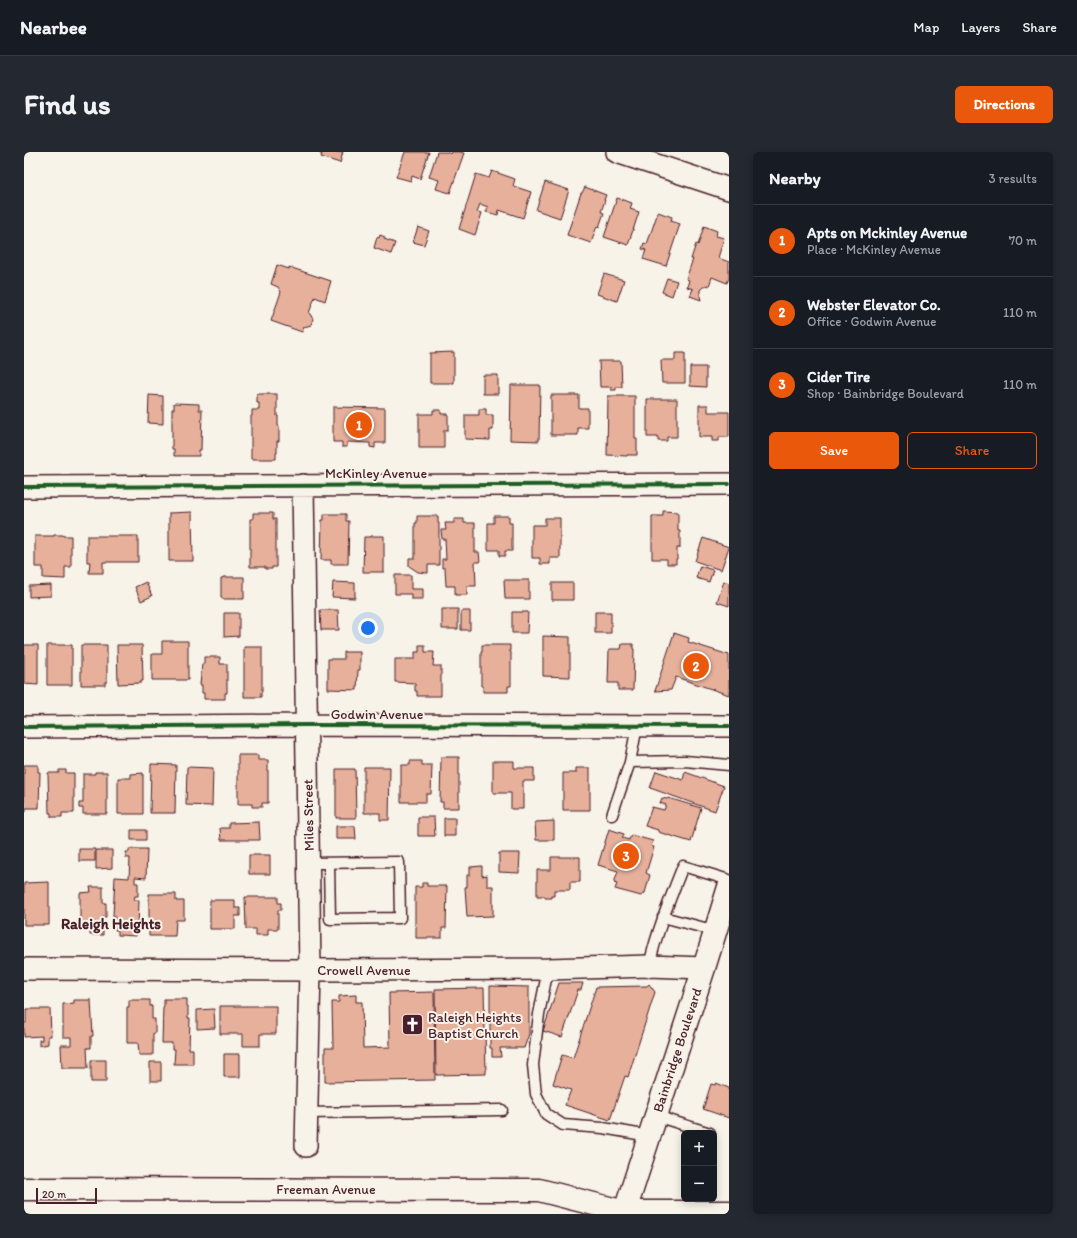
<!DOCTYPE html>
<html lang="en">
<head>
<meta charset="utf-8">
<style>
	:root { --surface:#171b24; --page:#242831; --text:#f1f3f6; --muted:#9ea1a6; --line:#363941; --accent:#ea580c }
	body { margin:0; font-family:Itim,sans-serif; background:var(--page); color:var(--text) }
	.controls { position:absolute; right:12px; bottom:12px; display:grid; overflow:hidden; border-radius:6px; box-shadow:0 2px 10px #0003 }
	.controls button { width:36px; height:36px; display:grid; place-items:center; padding:0; border:0; border-bottom:1px solid var(--line); background:var(--surface); color:var(--text); font:20px sans-serif }
	.scale { position:absolute; left:12px; bottom:10px; width:61px; box-sizing:border-box; padding-left:4px; border:2px solid #4a1f2b; border-top:0; font-size:11px; line-height:14px; white-space:nowrap; color:#4a1f2b; -webkit-text-stroke:3px #f7f3e8; paint-order:stroke }
	.you { position:absolute; left:344px; top:476px; width:14px; height:14px; margin:-10px; border:3px solid #fff; border-radius:50%; background:#1a73e8; box-shadow:0 0 0 6px #1a73e833 }
	.badge { display:grid; place-items:center; width:26px; height:26px; border-radius:50%; background:var(--accent); color:#fff; font-size:13px; font-weight:700 }
	.pin { position:absolute; translate:-50% -50%; border:2px solid #fff; box-shadow:0 1px 4px #0006 }
	.list { margin:0; padding:0; list-style:none }
	h2 { display:flex; justify-content:space-between; align-items:center; height:52px; margin:0; padding:0 16px; font-size:17px }
	h2 small { font-size:13px; font-weight:400; color:var(--muted) }
	.list li { display:grid; grid-template-columns:26px 1fr auto; gap:12px; align-items:center; box-sizing:border-box; height:72px; padding:0 16px; border-top:1px solid var(--line) }
	.list b { display:block; font-size:15px; white-space:nowrap }
	.list p { margin:0; font-size:13px; white-space:nowrap; color:var(--muted) }
	.list em { font-size:13px; font-style:normal; color:var(--muted) }
	.actions { display:flex; gap:8px; padding:12px 16px }
	.actions a { flex:1; padding:9px 0; border:1px solid var(--accent); border-radius:6px; text-align:center; font-size:14px; color:var(--accent) }
	.actions .main { background:var(--accent); color:#fff }
	.map { position:relative; flex:none; width:705px; height:1062px; overflow:hidden; border-radius:6px }
	header { display:flex; align-items:center; gap:24px; box-sizing:border-box; height:56px; padding:0 20px; background:var(--surface); border-bottom:1px solid var(--line) }
	header strong { font-size:19px }
	nav { display:flex; gap:22px; margin-inline-start:auto; font-size:14px }
	.intro { display:flex; align-items:center; justify-content:space-between; box-sizing:border-box; height:96px; padding:0 24px }
	h1 { margin:0; font-size:28px }
	.button { padding:10px 18px; border-radius:6px; background:var(--accent); color:#fff; font-size:14px; font-weight:700 }
	main { display:flex; gap:24px; padding:0 24px }
	aside { flex:1; background:var(--surface); border-radius:6px; box-shadow:0 2px 10px #0003 }
	.map>svg:first-child { display:block }
	.building { fill:#e6b09b; stroke:#4a1f2b }
	.lines { fill:none; stroke-linecap:round; stroke-linejoin:round }
	.lane-casing { stroke:#4a1f2b; stroke-width:13 }
	.street-casing { stroke:#4a1f2b; stroke-width:24 }
	.secondary-casing { stroke:#4a1f2b; stroke-width:25 }
	.primary-casing { stroke:#4a1f2b; stroke-width:25 }
	.lane { stroke:#f7f3e8; stroke-width:10 }
	.street { stroke:#f7f3e8; stroke-width:21 }
	.secondary { stroke:#f7f3e8; stroke-width:22 }
	.primary { stroke:#f7f3e8; stroke-width:22 }
	.cycleway-casing { stroke:#f7f3e8; stroke-width:6 }
	.cycleway { stroke:#1b5e20; stroke-width:4 }
	.labels { text-anchor:middle; stroke-width:4; stroke-linejoin:round; paint-order:stroke }
	.street-label { font-size:14px; fill:#4a1f2b; stroke:#f7f3e8 }
	.poi-label { font-size:14px; fill:#4a1f2b; stroke:#f7f3e8; text-anchor:start }
	.neighbourhood-label { font-size:15px; font-weight:bold; fill:#4a1f2b; stroke:#f7f3e8 }
</style>
</head>
<body>
<header>
<strong>Nearbee</strong>
<nav><a>Map</a><a>Layers</a><a>Share</a></nav>
</header>
<div class="intro"><h1>Find us</h1><a class="button">Directions</a></div>
<main>
<div class="map">
<svg width="705" height="1062" viewBox="0 0 705 1062">
	<rect width="100%" height="100%" fill="#f7f3e8"/>
	<filter id="ink" filterUnits="userSpaceOnUse"><feTurbulence type="fractalNoise" baseFrequency=".025" numOctaves="2"/><feDisplacementMap in="SourceGraphic" scale="8" xChannelSelector="R" yChannelSelector="G"/><feConvolveMatrix kernelMatrix="1 2 1 2 8 2 1 2 1" color-interpolation-filters="sRGB"/></filter>
	<g filter="url(#ink)">
		<path class="building" d="M296,0h23l-3,11 -19,-6 1,-3h-2z
			M381,0h24l-9,27 -8,-3 -1,5 -15,-4z
			M413,0h9l5,2v-2h9l4,1 -14,40 -14,-4 3,-9 -10,-3z
			M468,19l23,8 -2,7 18,6 -8,26 -24,-8 -1,5 -12,-3 2,-5 -8,-3 -3,8 5,1 -7,22 -16,-6 17,-55 13,4z
			M521,30l24,8 -9,28 -24,-8z
			M561,35l21,8 -2,5h1l-4,12 3,1 -5,14 -2,-1 -6,17 -24,-8 14,-42h1z
			M593,46l15,5 -2,6 9,3 -11,33 -24,-8z
			M634,60l14,5 -1,4 9,3 -14,42 -23,-7 3,-9 -4,-1 2,-6 3,1z
			M680,74l13,5 -1,5 8,2 -6,20 11,4v16l-2,5 -15,-6 -3,9 -2,-1 -4,2 -3,3v6l1,4 -11,-4 3,-7 -6,-2 2,-7 -3,-1 7,-20h-2l5,-15 2,1z
			M394,75l11,4 -5,14 -11,-3z
			M356,83l5,2 -1,2 11,4 -4,11 -17,-6 3,-11 2,1z
			M253,113l12,4v-2l42,14 -6,20 -10,-4 -6,16 1,1 3,5 -2,6 -7,2 -2,5 -31,-11 10,-29 -3,-5 -7,-3z
			M580,122l20,6 -7,21 -20,-7z
			M643,126l10,3 -5,15 -10,-4z
			M430,200v31h-24v-30z
			M651,201h10v30h-23l-1,-23h14z
			M575,209h22l1,26h-6v3h-5v-3h-11z
			M666,215h16v20l-16,-1z
			M459,223h15v19h-15z
			M487,233h29l-1,56 -29,-1z
			M233,242h20v22h1v10h1v15h-2v12h-1v6h-25v-43h1v-6h7v-7h-2z
			M125,243l14,1v28l-15,-1z
			M527,243h28v13h9v20h-10v7h-27z
			M584,244h27v43h2v16h-10v1l-20,-1z
			M623,247h30v38h-10v4h-9v-4h-11z
			M150,251l25,1v6h3l-1,40h-2v6h-25v-7h-2v-40h2z
			M675,253h9v7h21v25h-10v4h-7v-4h-13z
			M309,255l52,1v35h-10v5l-5,-1v-4l-23,-1v5h-5v-5h-9z
			M455,257h7v6h7v15h-3v10l-25,-1v-24h14z
			M409,258h8v4h7v16h-4v18h-25v-34h14z
			M639,359l15,1v19h2v17h-3v11h-1v5h-9v-5h-15v-43h11z
			M168,360l1,49h-24v-48z
			M229,361h20v6h3v48h-4v2h-7v-2h-15v-48h3z
			M300,362h22v7h3l-1,43h-17v-4h-10l1,-40h2z
			M393,364h21v7h1v42h-11v8l-10,-1 -9,-6v-8h6v-35h2z
			M470,364h15v7h3v28h-7v5h-6v-6h-11v-27h6z
			M521,366h15v40h-10v6h-10v-6h-8v-33h13z
			M430,367h10v4h11v29h4l1,10h-5l1,24h-9v9h-12v-9h-9l-1,-18h-3v-9h4l-1,-20h-3l-1,-9h5l-1,-7h9z
			M30,383h9v1h8v31h-6v12l-22,-1v-11h-8v-31h19z
			M63,384h51v26h-35v11h-14l1,-11h-3z
			M347,384h13v36h-21l1,-35h7z
			M679,386l26,9 -8,23 -26,-9z
			M676,414l13,4 -4,12 -13,-4z
			M371,423h16v14h12v10h-12v-5h-16z
			M199,425h21v22h-22v-2h-1v-19h2z
			M480,428h25v19h-24z
			M700,429l5,2v23l-12,-4z
			M122,430l6,14 -11,5 -6,-14z
			M309,430l22,1v15l-23,-1z
			M528,431h21v17h-21z
			M27,433v11l-22,1v-11z
			M418,457h16v20h-16z
			M296,458h18l1,20h-18z
			M437,459h9v19h-9z
			M488,460h16l-1,21h-15z
			M571,460h16v21h-16z
			M200,461h15v23l-15,1z
			M650,481l15,5 -1,4 41,13v40l-53,-18 -5,13 -16,1z
			M519,484l27,1v40l-27,-1z
			M138,489h26v39h-36v-26h10z
			M598,492h11v5h1l-1,41h-15v-7h-10l1,-34h12z
			M0,493h14v40l-14,-1z
			M23,493h25v40h-25z
			M57,493h26v37h-2v3h-24z
			M93,493h25l1,36h-2v2l-23,1z
			M395,493h6v7h9l-1,14h8v30h-24v-5h-2v-8l-20,-1v-23h20v-7h4z
			M458,493h28v7h1v34h-3v6h-25v-6h-2v-34h1z
			M220,495h18v45h-1v5h-17z
			M320,500h16v18h-2l-1,20 -29,-1v-30h16z
			M180,505h16v7h7v29h-2v6h-21v-6h-2v-8h-2l2,-21h2z
			M214,603h20v5h10v43h-6v4h-10v-3h-14z
			M417,605h18v51h-16v-6h-3z
			M386,609h12v4h10l-1,29h-5v8h-25v-37h9z
			M469,609h21v7h20v13h-11v28h-12v-16h-18z
			M127,612l25,1 -1,48h-25z
			M0,613h14v7h2l-1,36h-13v4h-2z
			M163,615l26,1 -1,38 -26,-1z
			M340,615h26l-1,53h-9v-7h-16z
			M552,616h14v42h-27v-37h13z
			M312,617h19l1,49h-20z
			M35,618h7v3h8v40h-12v4h-11v-4h-2l-1,-40h11z
			M632,619l27,9 2,-8 39,14 -9,25 -65,-23z
			M71,620h12v42h-24v-6h-4v-5h4v-29h12z
			M119,621v41h-25v-36h13v-4z
			M638,646l5,1 1,-1 33,10 -10,34 -33,-10v-2l-13,-4 7,-19 12,3 2,-5 -6,-2z
			M394,665h16l1,19h-17z
			M420,666h11v18h-11z
			M530,669v19h-18l-1,-18z
			M235,670l1,18h-39l-1,-12h9v-5z
			M312,674h19l1,13h-20z
			M585,677l15,5 -2,4 7,2 2,-5 22,6 -2,5 3,1 -8,26 4,2 -5,18 -4,3 -26,-7 2,-5 -3,-1 4,-12 -20,-6z
			M107,678h15v10h-15z
			M55,697h16v12h-16z
			M105,697h18l-1,29 -11,-1v6h3v13h-3l-1,4h5l-1,29h-2v7l-18,-1v-5h-3v-14h-2l2,-39 14,1 1,-20h-4v-6h3z
			M72,698h16v18l-16,1z
			M475,701h21l-1,20 -20,-1z
			M225,703h21v19h-21z
			M527,705h29v25h-10v8h-16v6h-3v2h-6v-2h-8v-26h14z
			M458,714v10l5,-1v11h6v30l-26,1 -2,-30h2v-12h3v-8z
			M25,730v43h-25v-42z
			M398,731h5v3h20l-1,42h-4v10h-26v-12h-1v-39h7z
			M66,735h13v16h3v14h-3v18h-13v-6h-10v-36l11,-1z
			M125,742h27v7h8v19h-8l-1,16h-26z
			M221,745h33v6h3v7h-3v19h-10v6h-12v-6h-10z
			M186,748h25v8h5v8h-5v13h-25z
			M535,831h24l-2,7h-3l-16,47 -19,-6z
			M625,832l6,8 -27,85 -3,-1 -15,44 -45,-15 6,-15 -18,-6 9,-29 11,3 23,-71 51,-1z
			M466,834l39,1v47l-5,14h-24l1,9h-9v-9h-2z
			M460,836l2,86 -50,1 -1,-86z
			M410,840l1,88 -110,2v-34h8l-1,-46h7v-6l17,-1v7h6l1,46 27,-1 -1,-54z
			M140,847h23v7h1v12h2l-1,31h4v15h-19l1,-15h-3v-6h-10l1,-36 1,-1z
			M50,848h17l2,36h-2v12h-4l1,20h-26l-1,-23h10v-8h-8v-33l11,-1z
			M105,848h21v6h2v13h3v14h-2v22h-14l-1,-12h-11v-36h2z
			M196,854h56v28h-16v12h-17v-12h-23z
			M2,857h24l1,27h-3v8l-9,2v-6h3v-4l-18,1v-14h2z
			M190,857l1,19 -18,1v-19z
			M200,902h16v23h-16z
			M67,908h15v22h-15z
			M126,910h11v19h-11z
			M692,931l13,5v30l-26,-9 8,-25 4,1z"/>
		<g class="lines">
			<defs>
				<path id="lane" d="M613,574l-7,36 55,-1 44,4
					M588,663l18,-53
					M285,711l90,-1 1,56 -70,1 -1,-56
					M639,765l53,14
					M625,814c8,-35 21,-67 34,-100l46,14
					M524,817l-9,45 -6,51 3,29 10,20 17,11 40,3 46,8
					M283,961l195,-3
					M632,964l54,17"/>
				<path id="street" d="M593,0l112,37
					M279,333l7,485 -4,176
					M0,335l705,-3
					M0,575l283,-2 422,1
					M0,817l286,1 238,-1 101,-3 55,2"/>
				<path id="secondary" d="M0,1037l515,1 86,22
					M586,1062l15,-2h104"/>
				<path id="primary" d="M600,1062l80,-246 25,-81"/>
			</defs>
			<use href="#lane" class="lane-casing"/>
			<use href="#street" class="street-casing"/>
			<use href="#secondary" class="secondary-casing"/>
			<use href="#primary" class="primary-casing"/>
			<use href="#lane" class="lane"/>
			<use href="#street" class="street"/>
			<use href="#secondary" class="secondary"/>
			<use href="#primary" class="primary"/>
			<defs>
				<path id="cycleway" d="M0,335l705,-3
					M0,575l283,-2 422,1"/>
			</defs>
			<use href="#cycleway" class="cycleway-casing"/>
			<use href="#cycleway" class="cycleway"/>
		</g>
	</g>
	<defs>
		<symbol id="church-square" viewBox="-11 -11 22 22"><rect x="-9" y="-9" width="18" height="18" rx="4" fill="#4a1f2b" stroke="#f7f3e8"/><path d="M-1.2-6h2.4v3.5h3.3v2.4h-3.3V6h-2.4V-.1h-3.3v-2.4h3.3Z" fill="#fff"/></symbol>
	</defs>
	<g fill-rule="evenodd">
		<use href="#church-square" x="376" y="860" width="25" height="25"/>
	</g>
	<g class="labels">
		<g class="street-label">
			<text x="352" y="326">McKinley Avenue</text>
			<text x="353" y="567">Godwin Avenue</text>
			<text transform="translate(284 663) rotate(-91)" y="5">Miles Street</text>
			<text x="340" y="823">Crowell Avenue</text>
			<text transform="translate(653 898) rotate(-72)" y="5">Bainbridge Boulevard</text>
			<text x="302" y="1042">Freeman Avenue</text>
		</g>
		<g class="poi-label">
			<text x="404" y="870">Raleigh Heights<tspan x="404" dy="16">Baptist Church</tspan></text>
		</g>
		<g class="neighbourhood-label">
			<text x="87" y="777">Raleigh Heights</text>
		</g>
	</g>
</svg>
<div class="controls">
<button>+</button>
<button>−</button>
</div>
<div class="scale">20 m</div>
<div class="you"></div>
<div class="pin badge" style="left:335px;top:273px">1</div>
<div class="pin badge" style="left:672px;top:514px">2</div>
<div class="pin badge" style="left:602px;top:704px">3</div>
</div>
<aside>
<h2>Nearby<small>3 results</small></h2>
<ul class="list">
<li><span class="badge">1</span><div><b>Apts on Mckinley Avenue</b><p>Place · McKinley Avenue</p></div><em>70 m</em></li>
<li><span class="badge">2</span><div><b>Webster Elevator Co.</b><p>Office · Godwin Avenue</p></div><em>110 m</em></li>
<li><span class="badge">3</span><div><b>Cider Tire</b><p>Shop · Bainbridge Boulevard</p></div><em>110 m</em></li>
</ul>
<div class="actions"><a class="main">Save</a><a>Share</a></div>
</aside>
</main>
</body>
</html>
